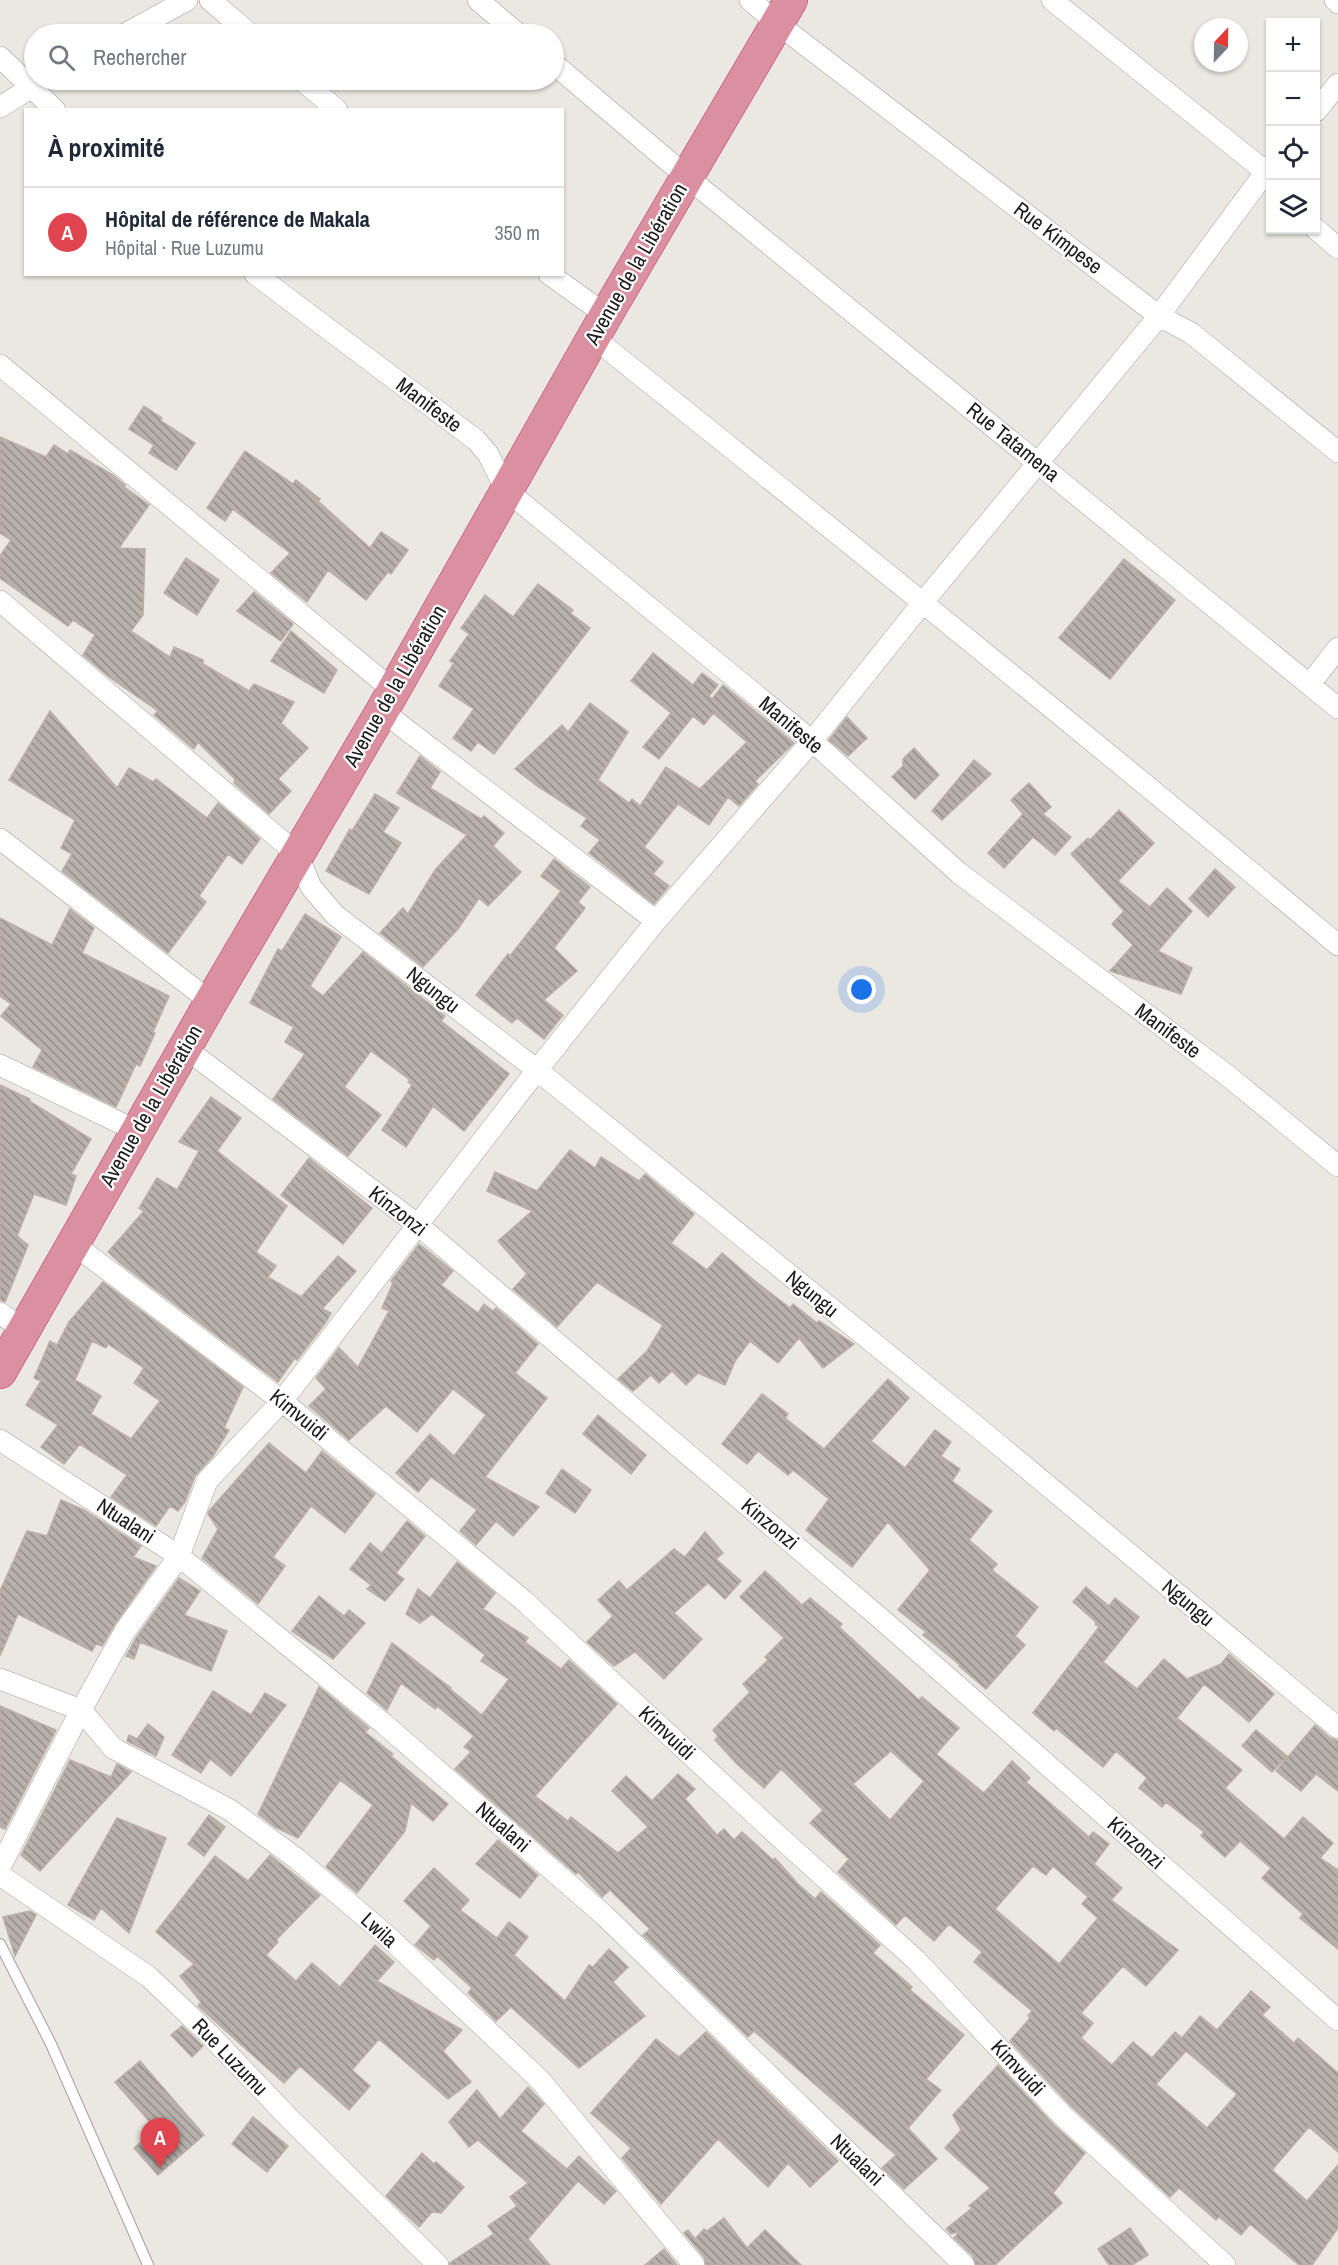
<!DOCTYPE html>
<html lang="fr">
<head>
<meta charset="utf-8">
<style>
	:root { --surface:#fff; --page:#f6f6f7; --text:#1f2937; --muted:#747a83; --line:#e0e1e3; --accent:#b01516 }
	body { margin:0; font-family:"Archivo Narrow",sans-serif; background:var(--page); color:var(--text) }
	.controls { position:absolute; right:18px; top:18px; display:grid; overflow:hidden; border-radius:0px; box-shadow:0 2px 4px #0004 }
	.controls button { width:54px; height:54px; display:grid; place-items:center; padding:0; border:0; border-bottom:2px solid var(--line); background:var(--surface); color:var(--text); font:30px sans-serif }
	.compass { position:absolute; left:1194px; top:18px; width:54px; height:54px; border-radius:50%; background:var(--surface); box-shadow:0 2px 4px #0004; rotate:22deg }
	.you { position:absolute; left:862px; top:990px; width:21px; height:21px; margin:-15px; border:4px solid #fff; border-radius:50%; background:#1a73e8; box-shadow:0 0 0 9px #1a73e833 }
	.badge { display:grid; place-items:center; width:39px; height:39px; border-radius:50%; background:var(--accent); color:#fff; font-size:20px; font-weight:700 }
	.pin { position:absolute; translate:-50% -50px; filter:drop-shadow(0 2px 3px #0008) }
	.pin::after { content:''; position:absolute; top:32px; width:21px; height:18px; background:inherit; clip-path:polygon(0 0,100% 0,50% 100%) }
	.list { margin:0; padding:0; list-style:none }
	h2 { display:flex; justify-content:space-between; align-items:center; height:78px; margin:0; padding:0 24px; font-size:26px }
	h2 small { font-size:20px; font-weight:400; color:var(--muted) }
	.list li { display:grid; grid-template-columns:39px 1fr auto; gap:18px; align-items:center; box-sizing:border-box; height:90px; padding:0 24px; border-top:2px solid var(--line) }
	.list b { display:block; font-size:22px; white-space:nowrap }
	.list p { margin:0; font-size:20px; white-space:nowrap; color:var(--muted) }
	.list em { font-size:20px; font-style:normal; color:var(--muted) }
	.icon { flex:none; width:33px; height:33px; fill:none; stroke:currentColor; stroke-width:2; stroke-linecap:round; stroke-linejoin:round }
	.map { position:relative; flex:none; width:1338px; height:2265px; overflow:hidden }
	.search { position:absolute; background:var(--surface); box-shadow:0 2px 4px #0004; left:24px; top:24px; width:540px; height:66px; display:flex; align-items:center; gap:15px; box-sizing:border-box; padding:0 21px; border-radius:33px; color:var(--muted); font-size:22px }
	.panel { position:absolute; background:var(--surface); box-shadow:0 2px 4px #0004; left:24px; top:108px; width:540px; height:168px; border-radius:0px }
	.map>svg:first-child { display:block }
	.building { fill:url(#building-back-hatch); stroke:#bbafa5; stroke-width:1.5; fill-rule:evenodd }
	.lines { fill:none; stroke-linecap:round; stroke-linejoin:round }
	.lane-casing { stroke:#9f9f9f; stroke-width:12 }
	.street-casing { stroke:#9f9f9f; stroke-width:22 }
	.highway-casing { stroke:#c13667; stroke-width:34 }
	.lane { stroke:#fff; stroke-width:10 }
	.street { stroke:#fff; stroke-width:21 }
	.highway { stroke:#db909f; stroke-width:33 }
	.labels { text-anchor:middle; stroke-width:4.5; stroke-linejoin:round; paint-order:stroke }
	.street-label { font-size:21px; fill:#1b1b1b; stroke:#fff }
</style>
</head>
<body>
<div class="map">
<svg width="1338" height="2265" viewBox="0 0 1338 2265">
	<defs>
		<pattern id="building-back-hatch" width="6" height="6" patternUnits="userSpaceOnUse" patternTransform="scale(1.5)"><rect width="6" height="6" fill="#b8b1ab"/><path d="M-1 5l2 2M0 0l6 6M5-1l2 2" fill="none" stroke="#958f8a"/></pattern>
	</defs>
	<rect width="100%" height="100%" fill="#ebe8e1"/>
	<path class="building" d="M144,406l18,12 -1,3 34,22 -19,27 -27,-17 5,-8 -25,-16z
		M0,437l46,20 8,-12 14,9 2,-4 43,25 12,10 -2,1 26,19 -30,43 26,1 -2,66 -12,16 39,26 4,-10 29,13v4l46,27 5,-7 40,18 -13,21 27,25 -30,31 13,12 -22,23 -35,-31 1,-4 -37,-37 -4,7 -4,-3 -36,-31 4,-4 -49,-34 -26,-22 12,-20 -22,-15 -5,6 -68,-48v-22l11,-16 -11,-7z
		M245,451l48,33 3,-4 24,19 -2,2 52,47 11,-16 27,18 -17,24 -3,-2 -22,28 -38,-30 -21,32 -36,-29 19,-20 -57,-44 -8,12 -18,-13z
		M186,558l33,22 -22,35 -33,-22z
		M1124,559l51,41 -65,79 -51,-41z
		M538,584l35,26 -3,3 20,15 -96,126 -16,-12 -7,9 -18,-13 21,-29 -35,-23 15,-23 -4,-2 19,-27 -8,-6 24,-33 28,22z
		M254,592l39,32 -12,17 -44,-30z
		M291,631l46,39 -13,23 -53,-32z
		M653,653l40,32 9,-12 16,12 -9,11 3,3 11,-14 71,58 -39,38 3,3 -19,22 -11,-9 -19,28 -31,-21 -34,43 19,15 -10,12 16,12 -15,18 -65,-51 11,-13 -19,-14 6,-8 -50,-32 -22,-17 47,-44 6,7 22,-29 38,29 -30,48 31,23 3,-4 8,7 26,-39 34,22 47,-47 -34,-29 -9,12 -11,-9 -34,43 -16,-12 28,-34 -40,-32z
		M50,711l67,77 12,-20 24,14 3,-3 51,39 11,-15 42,36 -18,25 -14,-10 -29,42 7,6 -38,51 -106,-82 10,-17 -11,-6 14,-28 -66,-40z
		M847,717l20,21 -19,18 -19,-16z
		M914,748l25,27 -24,24 -23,-22 11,-11v-7z
		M420,756l20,16 -10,16 51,31 3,-3 20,17 -11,13 28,26 -33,34 -9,-8 -21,31 -35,38 -43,-34 23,-25 5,6 27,-44 32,-35 -70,-42z
		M974,760l17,14 -49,46 -10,-9z
		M1029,783l22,24 -8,7 28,23 -16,18 -22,-18 -29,31 -16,-15 35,-39 -12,-14z
		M375,794l24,14 -16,24 18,11 -32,51 -43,-23 24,-42 2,2z
		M1119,810l35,33 -36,38 32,26 17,-19 25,23 -34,40 34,17 -11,26 -71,-23 23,-26 -21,-21 12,-13 -53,-57 17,-16 2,2z
		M554,859l36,28 -12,15 7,6 -31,40 23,23 -33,29 19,15 -19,24 -27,-21 -5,5 -36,-28 32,-41 2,2 51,-65 -20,-15z
		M1215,869l20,18 -27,30 -19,-18z
		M70,909l24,19 -12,25 87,43 -16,36 2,1 -15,33 -4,-2 -20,43 -83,-40 9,-17 -41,-34 10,-12 -11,-8v-78l52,27z
		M305,914l36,23 -31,49 13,10 40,-44 82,64 -4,5 68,53 -45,57 -31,-25 -27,41 -24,-17 30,-45 -4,-3 2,-2 -39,-29 -27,36 37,28 -33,41 -75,-57 32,-45 -20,-12 9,-15 -44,-24 28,-54 4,2z
		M0,1085l30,14 -1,2 62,38 -20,35 5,2 -10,29 -32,-11 -17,42 11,9 -23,57 -5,-2z
		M211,1097l30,21 -24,33 70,55 -31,46 20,14 -8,11 33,20 37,-41 18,15 -34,38 9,4 -5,9 -29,38 -2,-2 -17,24 -158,-119 -12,-11 36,-41 -5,-3 18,-30 20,12 22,-39 -20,-9z
		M570,1150l25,18 6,-11 38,24 6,-7 49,40 -23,29 36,27 15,-17 33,28 35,27 3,-4 24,19 2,-2 35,23 -31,24 -24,-30 -21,25 -28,-22 -15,20 -10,24 -27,-12 -12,12 -14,-14 -13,12 -8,-8 -18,16 -15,-12 29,-28 16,-26 -66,-43 -40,45 -44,-38 14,-15 -29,-33 34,-30 -45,-20 8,-19 42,19z
		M309,1158l63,50 -29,36 -62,-49z
		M419,1244l34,27 -12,14 37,28 6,-9 9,7 3,-3 42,36 -23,29 32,25 -62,79 54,30 -26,29 -17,-15 -20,24 -16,-14 17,-21 -46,-33 -13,15 -22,-19 34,-39 24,22 32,-41 -33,-26 -36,43 -31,-26 -37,34 -40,-34 17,-17 -10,-11 23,-30 19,19 31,-56 -7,-3 11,-25 -2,-2z
		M103,1282l140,105 -19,41 5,2 -16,26 -18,20 -10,26 -7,9 -8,-5 -14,20 -45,-29 16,-22 -47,-31 -16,20 -23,-17 17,-22 -32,-20 15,-24 -7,-3 16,-37 7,4 12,-23zM92,1341l14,7 2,-4 36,24 -10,15 26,18 -29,38 -40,-25 10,-18 -26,-16z
		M888,1379l21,19 -38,43 34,27 30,-38 16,12 -10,14 19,13 -8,12 40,30 -23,29 28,24 -5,6 46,37 -23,29 10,9 -39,44 -27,-23 1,-1 -37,-30 3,-3 -28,-22 32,-40 -42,-48 -36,45 -46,-37 23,-31 -36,-29 -5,5 -30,-24 -11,13 -25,-20 40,-50 26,20 -3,4 39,31z
		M598,1415l48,40 -15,19 -48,-40z
		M269,1443l37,30 16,-22 53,43 -30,39 -34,-27 -38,51 12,9 -27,38 -56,-46 16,-29 -10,-15 1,-3z
		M562,1469l29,21 -16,23 -29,-20z
		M61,1500l23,10 57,36 -8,11 23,9 -41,58 -13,22 -6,-2 -4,7 -74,-37 -18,42v-65l27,-60 20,5z
		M407,1521l18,15 -29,37 8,6 -19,22 -18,-12 4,-4 -21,-16 20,-26 12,10z
		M705,1532l18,21 -7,6 25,22 -16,18 -17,-16 -34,30 28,26 -38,40 -29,-27 -21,14 -27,-24 26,-26 -15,-16 21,-19 8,9 47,-41 11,8z
		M457,1562l38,31 -12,16 45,29 -3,4 36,27 8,-9 48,44 -82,92 33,25 3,-4 47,36 30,-26 -36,-36 14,-15 26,25 26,-27 17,15 -10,10 32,36 7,-6 10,11 8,-8 31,28 2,-2 23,26 17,15 6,-7 59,53 -7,8 39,34 -2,3 54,45 -38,44 15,11 -33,38 29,31 -33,30 -22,-21 14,-13 -142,-124 -6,6 -105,-102 7,-6 -40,-39 -8,7 -24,-25 -2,2 -121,-105 16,-17 -7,-5 10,-11 -37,-30 -2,3 -34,-26 -14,27 -20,-17 25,-50 59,45 -1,1 32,26 27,-36 -28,-18 4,-6 -53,-41 -12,9 -14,-9 12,-25 12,9z
		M765,1571l37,34 8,-7 32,26 -3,3 80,73 3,-3 37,31 -23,26 48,39 28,-32 18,17 -4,4 63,55 4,-5 16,12 -15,20 28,24 -11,12 67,50 -32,36 -23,-20 -42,47 12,10 -12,15 31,27 21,-23 19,16 23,-26 7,6 18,-22 17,14 34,-39 19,16 -8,8 32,28 4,-5 40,35v79l-29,-25 -37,43 35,31 31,-36v63l-26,37h-13l-49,-41 -9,11 -22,-18 -3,3 -37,-32 -9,9 -98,-90 -62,-66 20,-23 -2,-2 4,-5 -58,-49 8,-10 -33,-28 -15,17 -29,-26 -9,10 -58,-53 11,-13 -39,-36 13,-13 -42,-41 -17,19 -27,-24 -22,-24 3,-4 -5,-6 37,-38 -7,-8 25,-24 -3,-3 19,-19 -44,-41zM891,1751l33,30 -34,39 -37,-36zM1033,1866l13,9 7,-9 35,31 -6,7 16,14 -39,46 -64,-55zM1186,2051l51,43 -30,34 -51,-44z
		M179,1578l21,13 -16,24 43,16 -16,40 -71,-29 -6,17 -8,-3 10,-18z
		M1086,1587l23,19 6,-8 24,19 -36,45 34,27 27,-30 23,20 34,-15 8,-10 45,40 -25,28 -45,-38 -27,34 65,52 -17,18 59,51 19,-22 30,26 -13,15 18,12v79l-38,-31 3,-4 -41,-36 9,-10 -31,-27 -15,16 -24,-21 3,-4 -38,-30 -4,5 -23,-19 8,-10 -31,-27 -13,16 -47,-39 -2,3 -21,-18 66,-86 -4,-3 1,-2 -23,-20z
		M319,1596l25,20 5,-6 16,13 -32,36 -41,-28z
		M319,1687l50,41 -4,4 28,22 -2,2 57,48 -15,17 -22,-18 -6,28 -48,62 -31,-26 47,-62 -33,-25 -42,58 -23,-11 -17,-13z
		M213,1691l38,24 14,-22 21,12 -55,71 -21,-17 -9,14 -29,-18z
		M0,1706l56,24 -51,99 -5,-2z
		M148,1724l16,13 -8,19 -29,-15 2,-6 8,4z
		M1315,1725l15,13 8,3v50l-22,-17 -15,17 -25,-20z
		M1256,1730l31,26 -15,16 -30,-26z
		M70,1760l41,17 6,-13 14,8 -91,99 -19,-16z
		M209,1815l16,12 -21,29 -16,-12z
		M117,1818l49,20 -37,95 -28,-25 -7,12 -26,-15z
		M498,1840l40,35 -18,23 -44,-34z
		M270,1855l50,40 -44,45 2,2 -12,13 30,26 16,-18 28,24 35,-42 19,17 -17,19 85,49 -19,21 28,31 -23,17 -69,-60 -27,31 18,16 -21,24 -49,-44 -16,17 -86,-77 3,-4 -21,-26 14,-12 -38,-32 59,-76 33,25z
		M434,1868l35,32 -9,10 37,28 12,-16 19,15 -14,18 51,46 24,-36 4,2 16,-18 19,18 -15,15 32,34 -66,52 -68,-61 -15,14 -28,-28 4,-5 -35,-32 -3,4 -19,-15 16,-19 -27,-25z
		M30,1911l6,4 -21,41 -12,-39z
		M182,2026l21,20 -11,11 -21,-22z
		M706,2032l132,129 -28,26 -22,-24 -20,24 -50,-48 -57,65 -39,-46 9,-10 -40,-35 65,-74 23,18z
		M140,2061l64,74 -46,40 -24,-27 22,-19 -41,-47z
		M998,2065l56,60 31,28 -32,40 9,10 -67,62h-19l-3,-9 -19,-18 6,-7 -9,3 -5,-5 26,-21 -3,-2 21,-18 -45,-40 16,-18 -8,-15z
		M528,2087l16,17 -23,27 46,38 12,-13 37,35 -12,13 -26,-23 -50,58 22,26h-100v-2l44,-29 -6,-8 29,-20 -7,-9 18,-14 -50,-43 -9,7 -20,-25 28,-32 23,29z
		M253,2117l35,29 -21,26 -35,-28z
		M422,2153l12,11 2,-2 28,25 -23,26 -9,-1 -13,15 -33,-31z
		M724,2218l23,30 18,-18 36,35h-95l-2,-8 -20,-24 4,-3 7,9 9,-10 3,2z
		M1130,2228l18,27 -16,10h-23l-11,-16z
		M664,2249l13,16h-32z"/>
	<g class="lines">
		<defs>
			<path id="lane" d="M0,1944l51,100 97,221"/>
			<path id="street" d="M210,0l40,34
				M478,0l40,34
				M750,0l28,24 381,292 32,17 147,119
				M1052,0l214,172 4,9
				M1335,0l3,3
				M125,34l62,-34
				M0,57l55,53
				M554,64l133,113 651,531
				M302,80l35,30
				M0,107l42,-26
				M1316,111l22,-27
				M1316,229l22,19
				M255,274l221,166 12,14 18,36 306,251 147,132 269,203 110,90
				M549,274l57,41
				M594,338c250,200 499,401 744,607
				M0,365l394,326
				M0,601l297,253 14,33 24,28 202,155 456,370 345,288
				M1310,684l28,-36
				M382,711l274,210
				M0,839l211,163
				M185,1048l233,177 462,393 458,402
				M0,1065l139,67
				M72,1243l210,158 241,199 262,242 131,118 147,156 162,149
				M0,1313l23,17
				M0,1440l179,116 205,168 221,192 359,349
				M0,1679l81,31 32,38 117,62 67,49 88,75 155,146 154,185
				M0,1867l81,-157 44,-79 54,-75 28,-75 75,-80 255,-331 119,-149 156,-180 112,-140 235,-285 111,-150
				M0,1875l149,102 60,57 78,82 151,149"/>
			<path id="highway" d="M0,1372l211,-370 171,-291 224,-396 185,-315"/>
		</defs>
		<use href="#lane" class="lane-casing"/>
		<use href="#street" class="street-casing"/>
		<use href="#highway" class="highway-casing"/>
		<use href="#lane" class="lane"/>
		<use href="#street" class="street"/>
		<use href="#highway" class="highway"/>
	</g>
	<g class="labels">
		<g class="street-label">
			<text transform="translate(1058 238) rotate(37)" y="7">Rue Kimpese</text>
			<text transform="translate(636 264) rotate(-60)" y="7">Avenue de la Libération</text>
			<text transform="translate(429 405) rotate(37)" y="7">Manifeste</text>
			<text transform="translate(1013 442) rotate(39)" y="7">Rue Tatamena</text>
			<text transform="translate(395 686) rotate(-60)" y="7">Avenue de la Libération</text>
			<text transform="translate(791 725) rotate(40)" y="7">Manifeste</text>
			<text transform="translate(433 990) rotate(38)" y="7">Ngungu</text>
			<text transform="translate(1168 1031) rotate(37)" y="7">Manifeste</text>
			<text transform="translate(151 1106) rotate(-60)" y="7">Avenue de la Libération</text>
			<text transform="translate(398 1211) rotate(38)" y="7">Kinzonzi</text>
			<text transform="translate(812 1294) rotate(39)" y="7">Ngungu</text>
			<text transform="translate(299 1415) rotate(39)" y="7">Kimvuidi</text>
			<text transform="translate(126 1521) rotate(33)" y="7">Ntualani</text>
			<text transform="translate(770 1524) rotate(40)" y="7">Kinzonzi</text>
			<text transform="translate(1188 1603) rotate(40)" y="7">Ngungu</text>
			<text transform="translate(667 1733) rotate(43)" y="7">Kimvuidi</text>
			<text transform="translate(503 1827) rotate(41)" y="7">Ntualani</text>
			<text transform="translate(1136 1843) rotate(41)" y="7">Kinzonzi</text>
			<text transform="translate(379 1930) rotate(42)" y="7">Lwila</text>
			<text transform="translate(230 2057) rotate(46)" y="7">Rue Luzumu</text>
			<text transform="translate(1018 2068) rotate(47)" y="7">Kimvuidi</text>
			<text transform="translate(857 2160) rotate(44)" y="7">Ntualani</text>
		</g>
	</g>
</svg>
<div class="controls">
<button>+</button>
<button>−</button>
<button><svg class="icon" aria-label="locate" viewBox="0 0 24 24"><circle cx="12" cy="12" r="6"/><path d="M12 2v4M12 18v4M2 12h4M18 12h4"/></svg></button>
<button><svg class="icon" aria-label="layers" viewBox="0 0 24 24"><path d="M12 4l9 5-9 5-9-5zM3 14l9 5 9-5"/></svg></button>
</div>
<svg class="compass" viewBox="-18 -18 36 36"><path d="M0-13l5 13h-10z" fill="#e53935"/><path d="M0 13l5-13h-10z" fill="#747a83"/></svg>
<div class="you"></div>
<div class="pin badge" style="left:160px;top:2168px;background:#e0444e">A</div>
<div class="search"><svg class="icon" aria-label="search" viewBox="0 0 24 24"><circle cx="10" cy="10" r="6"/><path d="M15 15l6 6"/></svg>Rechercher</div>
<section class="panel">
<h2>À proximité<small></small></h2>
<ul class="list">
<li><span class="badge" style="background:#e0444e">A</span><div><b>Hôpital de référence de Makala</b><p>Hôpital · Rue Luzumu</p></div><em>350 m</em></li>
</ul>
</section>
</div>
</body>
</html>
